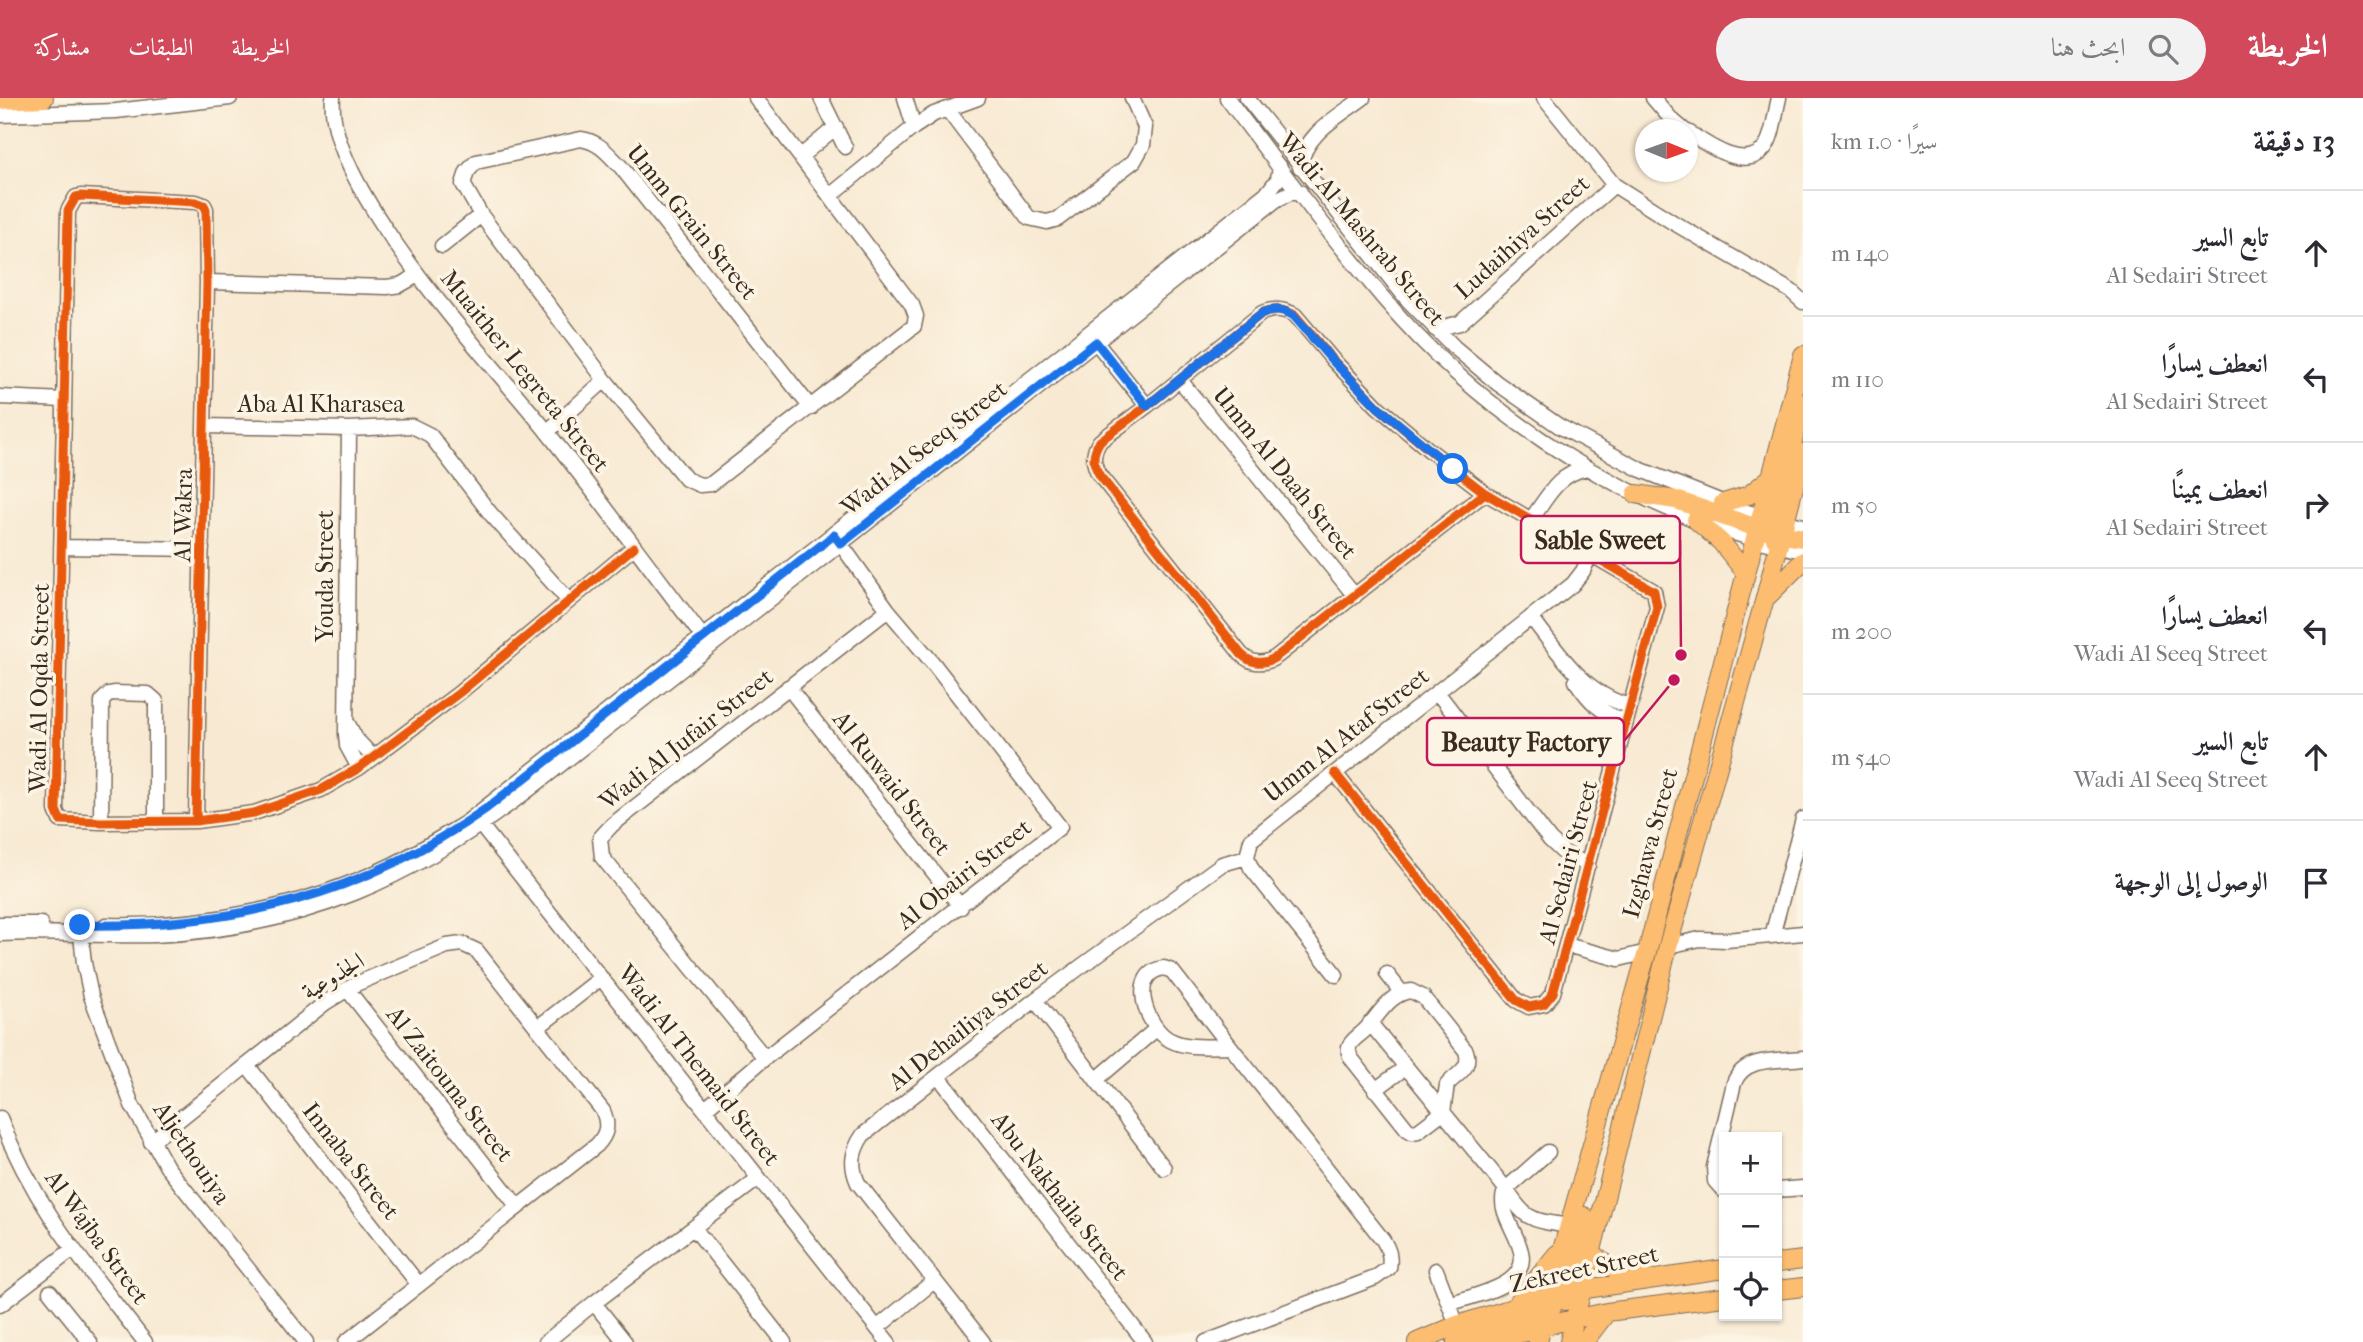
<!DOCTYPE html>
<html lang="ar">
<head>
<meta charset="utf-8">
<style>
	:root { --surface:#fff; --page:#f2f2f3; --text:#2b2b33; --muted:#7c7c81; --line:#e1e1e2; --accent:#d1495b }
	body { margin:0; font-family:"IM FELL French Canon",Amiri,serif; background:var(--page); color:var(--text); direction:rtl }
	.controls { position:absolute; right:21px; bottom:21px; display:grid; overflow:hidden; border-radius:0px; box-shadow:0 2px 5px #0004 }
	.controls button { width:63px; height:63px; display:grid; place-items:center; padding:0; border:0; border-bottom:2px solid var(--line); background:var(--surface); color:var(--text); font:35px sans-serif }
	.compass { position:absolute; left:1635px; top:21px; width:63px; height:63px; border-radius:50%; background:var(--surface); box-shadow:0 2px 5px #0004; rotate:91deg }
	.stop { position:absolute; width:21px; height:21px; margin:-16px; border:5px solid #1a73e8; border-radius:50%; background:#fff }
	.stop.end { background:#1a73e8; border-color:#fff; box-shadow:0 2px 7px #0008 }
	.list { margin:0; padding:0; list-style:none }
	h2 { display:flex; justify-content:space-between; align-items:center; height:91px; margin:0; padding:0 28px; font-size:30px }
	h2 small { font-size:23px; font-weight:400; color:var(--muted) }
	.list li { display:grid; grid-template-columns:46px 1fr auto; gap:21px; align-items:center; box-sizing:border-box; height:126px; padding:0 28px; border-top:2px solid var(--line) }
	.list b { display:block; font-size:26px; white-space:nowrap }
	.list p { margin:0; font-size:23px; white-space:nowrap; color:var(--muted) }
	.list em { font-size:23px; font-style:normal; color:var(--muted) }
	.icon { flex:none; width:38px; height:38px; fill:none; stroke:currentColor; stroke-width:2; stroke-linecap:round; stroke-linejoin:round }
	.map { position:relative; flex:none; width:1803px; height:1244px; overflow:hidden; direction:ltr }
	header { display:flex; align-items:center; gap:42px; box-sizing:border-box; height:98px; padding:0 35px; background:var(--accent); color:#fff }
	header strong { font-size:33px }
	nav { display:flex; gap:38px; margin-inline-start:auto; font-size:24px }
	.search { width:490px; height:63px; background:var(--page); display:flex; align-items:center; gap:18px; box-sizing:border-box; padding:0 24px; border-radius:38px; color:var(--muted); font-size:26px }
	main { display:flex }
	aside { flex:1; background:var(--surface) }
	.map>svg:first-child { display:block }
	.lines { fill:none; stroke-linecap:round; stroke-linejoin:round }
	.minor-casing { stroke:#7d6d5d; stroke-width:17 }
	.major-casing { stroke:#7d6d5d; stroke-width:20 }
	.minor { stroke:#fff; stroke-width:14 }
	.major { stroke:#fdbd6f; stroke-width:18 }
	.cycleway-casing { stroke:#fcf5e5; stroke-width:13 }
	.cycleway { stroke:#e8590c; stroke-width:9 }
	.route { stroke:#1a73e8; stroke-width:9 }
	.labels { text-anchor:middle; stroke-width:7; stroke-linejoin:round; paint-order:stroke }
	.street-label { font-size:24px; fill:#3b2a1e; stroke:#fcf5e5 }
	.leader { fill:none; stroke:#c2185b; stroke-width:2.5 }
	.callout-dot { fill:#c2185b; stroke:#fcf5e5; stroke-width:2.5 }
	.callout { fill:#fcf5e5; stroke:#c2185b; stroke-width:2.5 }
	.callout-label { font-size:26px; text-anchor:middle; font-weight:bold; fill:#3b2a1e }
</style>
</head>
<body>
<header>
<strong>الخريطة</strong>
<div class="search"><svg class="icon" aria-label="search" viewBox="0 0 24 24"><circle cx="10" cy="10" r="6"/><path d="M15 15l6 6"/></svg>ابحث هنا</div>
<nav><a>الخريطة</a><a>الطبقات</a><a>مشاركة</a></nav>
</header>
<main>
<aside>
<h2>13 دقيقة<small>سيرًا · 1.0 km</small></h2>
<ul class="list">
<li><svg class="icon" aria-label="ahead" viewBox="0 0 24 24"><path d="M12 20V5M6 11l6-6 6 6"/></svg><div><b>تابع السير</b><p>Al Sedairi Street</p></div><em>140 m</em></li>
<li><svg class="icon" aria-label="left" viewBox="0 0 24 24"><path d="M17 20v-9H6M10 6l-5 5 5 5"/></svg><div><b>انعطف يسارًا</b><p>Al Sedairi Street</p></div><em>110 m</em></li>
<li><svg class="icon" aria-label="right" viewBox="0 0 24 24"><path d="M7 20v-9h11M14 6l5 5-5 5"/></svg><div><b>انعطف يمينًا</b><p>Al Sedairi Street</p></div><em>50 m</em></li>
<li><svg class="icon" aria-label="left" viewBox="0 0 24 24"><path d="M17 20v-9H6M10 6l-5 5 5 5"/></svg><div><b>انعطف يسارًا</b><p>Wadi Al Seeq Street</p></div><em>200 m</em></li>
<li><svg class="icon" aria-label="ahead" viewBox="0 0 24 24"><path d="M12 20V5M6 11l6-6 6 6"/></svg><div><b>تابع السير</b><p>Wadi Al Seeq Street</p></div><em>540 m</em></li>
<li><svg class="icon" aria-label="arrive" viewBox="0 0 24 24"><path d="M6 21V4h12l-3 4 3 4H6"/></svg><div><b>الوصول إلى الوجهة</b></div></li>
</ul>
</aside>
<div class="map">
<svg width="1803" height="1244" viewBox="0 0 1803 1244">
	<rect width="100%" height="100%" fill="#fcf5e5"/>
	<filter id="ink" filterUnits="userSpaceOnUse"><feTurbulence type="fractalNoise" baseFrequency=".0143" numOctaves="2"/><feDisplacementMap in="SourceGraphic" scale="14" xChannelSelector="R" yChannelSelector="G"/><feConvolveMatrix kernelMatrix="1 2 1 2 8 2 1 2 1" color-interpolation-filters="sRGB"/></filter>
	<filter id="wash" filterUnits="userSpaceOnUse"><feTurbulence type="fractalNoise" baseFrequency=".00686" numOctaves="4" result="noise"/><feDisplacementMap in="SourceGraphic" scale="28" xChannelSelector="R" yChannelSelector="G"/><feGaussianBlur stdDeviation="1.57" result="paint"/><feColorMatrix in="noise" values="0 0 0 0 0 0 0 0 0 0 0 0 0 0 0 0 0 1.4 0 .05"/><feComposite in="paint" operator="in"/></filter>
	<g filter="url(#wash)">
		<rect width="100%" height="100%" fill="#f8e9d2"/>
	</g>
	<g filter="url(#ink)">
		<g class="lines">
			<defs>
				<path id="minor" d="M333,0c-8,90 159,264 215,335 55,70 107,142 161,212
					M756,0l156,207 4,11 -2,10 -203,158 -11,1 -14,-6 -81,-99 -124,-165 -18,-31 4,-12 9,-10 105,-23c19,3 27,15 40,28l190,241
					M821,0l24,49
					M905,0l9,29
					M1227,0c51,68 102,136 157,201 106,125 258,219 419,252
					M1247,0l159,200 48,49 43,36 62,43 80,43 108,43 56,14
					M1544,0l70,87 60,38 117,68 12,11
					M1653,0l18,21 13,11
					M947,11l82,109 18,4 11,-3 76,-58 9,-16 2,-18 -13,-29
					M0,17l116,-4 114,-13
					M1688,34c18,12 59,42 78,14 8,-13 9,-33 13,-48
					M801,58l35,-29
					M1300,69c4,-33 38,-50 63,-69
					M831,97l83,-68 20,-13 44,-16
					M442,148l39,-31
					M207,184l180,5 13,-2 18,-10
					M1435,231l25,-6 154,-138
					M1091,238l56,70
					M1179,281l176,217
					M0,299l64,3
					M204,328l145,3 63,-3 18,9 60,78 79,88
					M349,331l-3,305 1,12 12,22
					M547,334l58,-52
					M1530,423c18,-24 26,-46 57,-53
					M61,449l141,2
					M1531,519c27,35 54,78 99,89
					M1576,583c13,20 27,34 50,40
					M788,589l173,220
					M1437,594l113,148 14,13 24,12
					M348,626l8,15 17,18
					M1335,675l181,227 13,7 15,-3 9,-11 104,-386 -3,-16 -169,-98 -57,-44 -50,-42 -45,-47 -38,-45c-12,-6 -21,-7 -33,-2l-115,93 -47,35c-8,12 -8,22 0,35l141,178c10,10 23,11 35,3l209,-164
					M475,720l413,524
					M196,723l11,-539 -1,-73 -2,-4 -8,-3 -115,-6 -5,1 -8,14 -12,599 4,10 41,2 95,-1 58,-8 67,-23 38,-22 100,-75 175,-146
					M101,724l1,-121 7,-7 5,-1 34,1 8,7v121
					M0,826h41
					M106,827c98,3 199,-18 286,-60 26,-13 50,-28 75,-43l801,-630 10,-13 2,-12
					M80,828l4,37 7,33 41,109 35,62 139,175
					M0,836c52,-3 103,3 155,1 152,-8 257,-56 376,-147l745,-588 14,-7 10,-1
					M1772,838l31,-117
					M1566,847l53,14 28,-7
					M1668,848l32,-7 26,1 77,-7
					M1164,870l8,3 58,75c-19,0 -43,3 -60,-6 -24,-12 -43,-67 -6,-72z
					M1387,876l15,19
					M1336,877l-85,-107 -4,-11 4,-17 322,-256 10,-13 7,-16
					M347,891l171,218
					M1411,893l12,6 43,54c6,18 -9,22 -19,34l-4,27 -25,19 -6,1 -5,-3 -56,-71c-2,-4 -3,-6 -2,-11 2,-7 10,-11 15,-16 14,-14 25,-38 47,-40z
					M1035,902l129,168
					M1370,925l136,166c20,33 27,31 63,37
					M537,930l64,-50
					M765,960l-163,-201 -2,-19 12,-13 276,-215
					M247,967l172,220
					M939,979l206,265
					M1096,982l60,-51
					M1375,992l31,-23
					M705,1011l60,-51 295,-231 -128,-165 -44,-52 -53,-74
					M0,1020c34,89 88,150 145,224
					M151,1044l174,-139 31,-19 91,-38 15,-2 15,7 126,160c6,14 4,23 -6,34l-251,197
					M1777,1092l26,-2
					M1724,1093l-9,-10 -1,-14 20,-84c10,-27 45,-22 69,-25
					M694,1130l90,114
					M1436,1172l21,55
					M50,1194l40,50
					M594,1205l31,39
					M1449,1206c17,-6 48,-13 61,-24 35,-27 -20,-62 -4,-91l42,-37
					M0,1207l73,-56
					M877,1230l57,-47
					M546,1244l48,-39 165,-125
					M983,1244l-125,-159c-8,-18 -6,-32 5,-48l172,-135 187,-136 25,-7
					M1206,1244l169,-64 14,-10c2,-11 0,-18 -6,-28l-153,-194"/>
				<path id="major" d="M0,2l44,-2
					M1636,396l40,6 84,29h12l13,-6
					M1723,405l26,-8 21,-17
					M1696,422l25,22 25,31
					M1772,435l31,5
					M1775,441l-3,-19 31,-117
					M1768,498l35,-35
					M1590,1155l26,17 24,8
					M1777,1165l26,-3
					M1777,1192l26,-3
					M1565,1203l19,-85
					M1515,1208l42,-52
					M1417,1244l40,-17 108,-33 159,-23
					M1456,1244l96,-34
					M1490,1244l66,-19 51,-11 117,-15
					M1538,1244l16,-64 93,-326 156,-597
					M1569,1244l99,-396 97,-348 38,-145
					M1584,1244l23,-30"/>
			</defs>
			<use href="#minor" class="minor-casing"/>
			<use href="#major" class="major-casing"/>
			<use href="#minor" class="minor"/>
			<use href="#major" class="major"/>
			<defs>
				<path id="cycleway" d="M1335,675l181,227 13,7 15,-3 9,-11 104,-386 -3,-16 -169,-98 -57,-44 -50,-42 -45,-47 -38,-45c-12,-6 -21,-7 -33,-2l-115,93 -47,35c-8,12 -8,22 0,35l141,178c10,10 23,11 35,3l209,-164
					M196,723l11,-539 -1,-73 -2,-4 -8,-3 -115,-6 -5,1 -8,14 -12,599 4,10 41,2 95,-1 58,-8 67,-23 38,-22 100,-75 175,-146"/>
			</defs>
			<use href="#cycleway" class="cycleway-casing"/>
			<use href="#cycleway" class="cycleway"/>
		</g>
	</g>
	<g class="lines" filter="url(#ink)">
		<path class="route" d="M80,827c152,3 282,-29 407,-117l347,-273 7,9 255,-202 51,64 115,-93c12,-5 21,-4 32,3l38,44 46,47 75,62"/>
	</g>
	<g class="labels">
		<g class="street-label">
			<text transform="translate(692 124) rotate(51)" y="8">Umm Grain Street</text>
			<text transform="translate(1362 131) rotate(50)" y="8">Wadi Al Mashrab Street</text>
			<text transform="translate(1522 139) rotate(-42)" y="8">Ludaihiya Street</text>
			<text transform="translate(525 273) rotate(51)" y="8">Muaither Legreta Street</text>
			<text x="321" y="314">Aba Al Kharasea</text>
			<text transform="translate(924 350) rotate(-38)" y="8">Wadi Al Seeq Street</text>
			<text transform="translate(1285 375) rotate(51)" y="8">Umm Al Daah Street</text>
			<text transform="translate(183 417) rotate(-89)" y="8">Al Wakra</text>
			<text transform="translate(325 478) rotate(-90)" y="8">Youda Street</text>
			<text transform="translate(39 590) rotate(-89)" y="8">Wadi Al Oqda Street</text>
			<text transform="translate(1346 637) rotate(-38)" y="8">Umm Al Ataf Street</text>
			<text transform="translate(686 641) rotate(-38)" y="8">Wadi Al Jufair Street</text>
			<text transform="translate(892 685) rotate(52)" y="8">Al Ruwaid Street</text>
			<text transform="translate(1650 745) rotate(-75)" y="8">Izghawa Street</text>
			<text transform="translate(1568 764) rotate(-75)" y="8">Al Sedairi Street</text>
			<text transform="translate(964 776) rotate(-38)" y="8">Al Obairi Street</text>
			<text transform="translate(333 878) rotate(-31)" y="8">الجذوعية</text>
			<text transform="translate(968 927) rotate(-38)" y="8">Al Dehailiya Street</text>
			<text transform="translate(699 967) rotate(52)" y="8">Wadi Al Themaid Street</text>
			<text transform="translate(450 986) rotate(52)" y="8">Al Zaitouna Street</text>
			<text transform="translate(192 1055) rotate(56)" y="8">Aljethouiya</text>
			<text transform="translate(351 1063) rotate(52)" y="8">Innaba Street</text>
			<text transform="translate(1060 1098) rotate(52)" y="8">Abu Nakhaila Street</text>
			<text transform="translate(97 1139) rotate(54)" y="8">Al Wajba Street</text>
			<text transform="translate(1584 1171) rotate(-12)" y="8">Zekreet Street</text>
		</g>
	</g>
	<path class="leader" d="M1681 557L1680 442M1674 582L1624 643"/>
	<g class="callout-dot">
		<circle cx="1681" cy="557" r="7"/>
		<circle cx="1674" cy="582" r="7"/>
	</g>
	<g class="callout">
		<rect x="1521" y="418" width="159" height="47" rx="7"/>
		<rect x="1427" y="620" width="197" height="47" rx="7"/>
	</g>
	<g class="callout-label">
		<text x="1600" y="451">Sable Sweet</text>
		<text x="1526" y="653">Beauty Factory</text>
	</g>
</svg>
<div class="controls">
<button>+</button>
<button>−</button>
<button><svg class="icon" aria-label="locate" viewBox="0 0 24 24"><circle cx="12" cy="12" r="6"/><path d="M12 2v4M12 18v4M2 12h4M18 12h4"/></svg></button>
</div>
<svg class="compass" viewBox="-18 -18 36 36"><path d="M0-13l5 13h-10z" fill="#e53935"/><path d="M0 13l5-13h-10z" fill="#7c7c81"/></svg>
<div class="stop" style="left:1453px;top:371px"></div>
<div class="stop end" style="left:80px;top:827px"></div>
</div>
</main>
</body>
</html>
